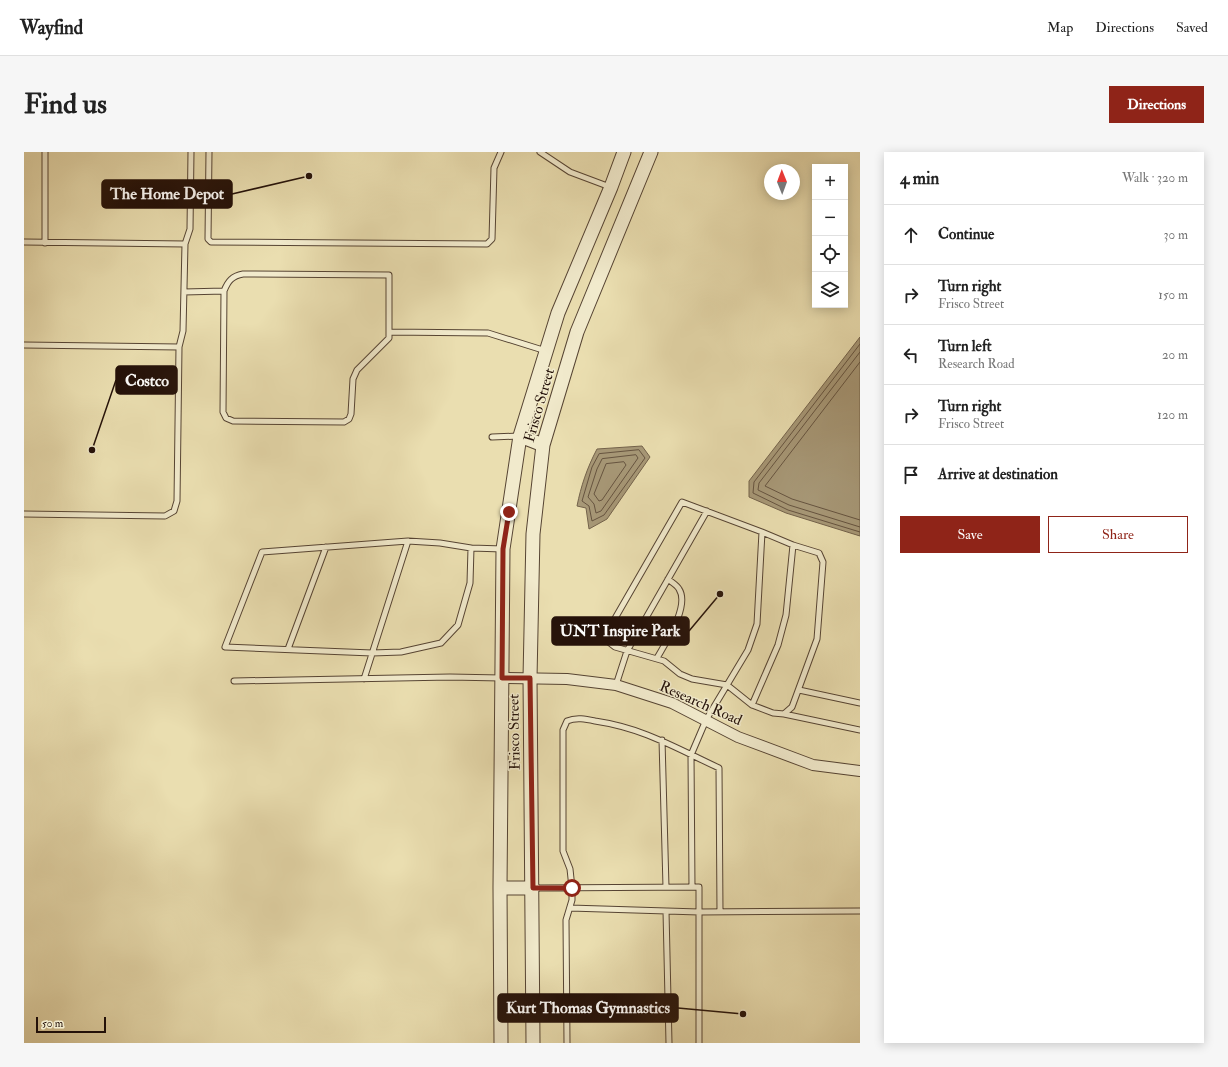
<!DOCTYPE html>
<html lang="en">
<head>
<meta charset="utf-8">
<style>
	:root { --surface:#fff; --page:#f6f6f6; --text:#222; --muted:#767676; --line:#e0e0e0; --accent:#8f2418 }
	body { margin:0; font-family:"IM FELL Double Pica",serif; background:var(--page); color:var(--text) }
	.controls { position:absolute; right:12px; top:12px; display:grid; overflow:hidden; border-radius:0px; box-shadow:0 2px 10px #0003 }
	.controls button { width:36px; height:36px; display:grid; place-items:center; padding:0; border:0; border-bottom:1px solid var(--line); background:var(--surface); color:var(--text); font:20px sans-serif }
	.compass { position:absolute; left:740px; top:12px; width:36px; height:36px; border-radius:50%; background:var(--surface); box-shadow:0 2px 10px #0003; rotate:359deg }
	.scale { position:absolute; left:12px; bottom:10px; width:70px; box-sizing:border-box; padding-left:4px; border:2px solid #241109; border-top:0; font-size:11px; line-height:14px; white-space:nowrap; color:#241109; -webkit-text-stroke:3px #f1eacc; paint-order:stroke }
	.stop { position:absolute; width:12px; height:12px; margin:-9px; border:3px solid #8f2418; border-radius:50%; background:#fff }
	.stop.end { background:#8f2418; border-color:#fff; box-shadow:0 1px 4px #0008 }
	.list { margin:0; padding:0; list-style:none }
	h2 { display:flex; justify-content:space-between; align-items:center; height:52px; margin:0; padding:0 16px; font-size:17px }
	h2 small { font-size:13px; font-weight:400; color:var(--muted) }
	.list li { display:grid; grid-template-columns:26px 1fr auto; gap:12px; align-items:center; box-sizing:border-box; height:60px; padding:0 16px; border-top:1px solid var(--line) }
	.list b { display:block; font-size:15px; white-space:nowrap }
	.list p { margin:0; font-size:13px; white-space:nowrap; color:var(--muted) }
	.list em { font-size:13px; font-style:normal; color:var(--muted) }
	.actions { display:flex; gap:8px; padding:12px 16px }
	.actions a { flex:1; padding:9px 0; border:1px solid var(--accent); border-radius:0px; text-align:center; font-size:14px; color:var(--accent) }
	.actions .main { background:var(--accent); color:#fff }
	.icon { flex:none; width:22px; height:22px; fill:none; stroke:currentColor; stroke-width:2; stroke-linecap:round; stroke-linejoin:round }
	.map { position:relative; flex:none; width:836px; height:891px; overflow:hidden; border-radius:0px }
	header { display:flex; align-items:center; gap:24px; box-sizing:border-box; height:56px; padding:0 20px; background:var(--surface); border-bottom:1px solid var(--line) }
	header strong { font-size:19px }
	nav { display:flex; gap:22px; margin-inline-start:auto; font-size:14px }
	.intro { display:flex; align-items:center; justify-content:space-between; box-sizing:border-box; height:96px; padding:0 24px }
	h1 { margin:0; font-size:28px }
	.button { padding:10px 18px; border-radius:0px; background:var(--accent); color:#fff; font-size:14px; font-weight:700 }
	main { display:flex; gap:24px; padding:0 24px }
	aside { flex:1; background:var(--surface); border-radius:0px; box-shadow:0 2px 10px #0003 }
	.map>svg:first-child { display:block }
	.water { fill:#a79877; stroke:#73624b }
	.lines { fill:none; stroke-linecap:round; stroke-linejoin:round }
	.shore { stroke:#665440; stroke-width:1 }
	.service-casing { stroke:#564433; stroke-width:7 }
	.minor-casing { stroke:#564433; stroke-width:12 }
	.tertiary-casing { stroke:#564433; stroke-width:15 }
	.service { stroke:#f1eacc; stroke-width:5 }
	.minor { stroke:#f1eacc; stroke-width:10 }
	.tertiary { stroke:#f1eacc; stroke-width:13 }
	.route { stroke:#8f2418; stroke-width:5 }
	.labels { text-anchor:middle; stroke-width:3; stroke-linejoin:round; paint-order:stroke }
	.street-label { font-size:15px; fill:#241109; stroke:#f1eacc }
	.leader { fill:none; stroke:#241109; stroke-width:1.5 }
	.callout-dot { fill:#241109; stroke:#f1eacc; stroke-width:1.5 }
	.callout { fill:#241109; stroke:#241109; stroke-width:1.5 }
	.callout-label { font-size:16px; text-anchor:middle; font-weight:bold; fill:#fff }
</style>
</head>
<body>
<header>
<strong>Wayfind</strong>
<nav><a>Map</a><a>Directions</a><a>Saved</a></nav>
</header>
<div class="intro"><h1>Find us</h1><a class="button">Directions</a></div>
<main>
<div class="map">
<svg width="836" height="891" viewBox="0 0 836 891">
	<rect width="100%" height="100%" fill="#eadeb0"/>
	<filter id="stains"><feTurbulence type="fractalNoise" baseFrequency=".005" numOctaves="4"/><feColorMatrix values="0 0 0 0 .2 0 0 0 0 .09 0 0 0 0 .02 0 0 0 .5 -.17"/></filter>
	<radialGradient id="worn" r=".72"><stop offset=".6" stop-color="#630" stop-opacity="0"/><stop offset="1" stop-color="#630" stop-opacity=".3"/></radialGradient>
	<path class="water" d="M836,185v199l-74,-23 -37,-16v-16z
		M618,294l8,11 -43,62 -18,10 -3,-21 -9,-2c4,-20 10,-38 20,-57z"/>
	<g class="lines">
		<path class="shore" d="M836,192l-106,138 -1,11 35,17 72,22
			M836,200l-101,131 -1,7 31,15 71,22
			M836,210l-95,124 27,13 68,21
			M615,298l6,8 -41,57 -12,6 -3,-15 -7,-5 10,-34 7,-13z
			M612,303l2,3 -37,53 -5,2 -2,-9 -6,-7 9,-28 5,-10z
			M600,310l2,3 -24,35 -3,1 -5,-7 12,-30z"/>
		<defs>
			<path id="service" d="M185,0l-1,87 3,3 276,2 5,-5 2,-71 7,-16
				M516,0l30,20 40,15
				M0,90l161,2
				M21,91v-91
				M200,139l-1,121 3,6 7,3 111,1 5,-3 2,-5 2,-35 4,-9 32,-32v-6
				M160,140l40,-1c4,-10 8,-15 19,-17l146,1v57l99,1 58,18
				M0,193l155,2
				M468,285l27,-1
				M0,362l141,2 9,-5 3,-10 2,-154 4,-16 2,-87 5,-15 1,-77
				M384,389l32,2 31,5
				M264,497l38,-102
				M633,506c9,-16 33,-52 22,-69 -2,-4 -8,-7 -11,-10
				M340,527l44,-138 -146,11 -37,95 147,6 29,-1 40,-9 17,-18 12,-42 1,-35 32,1
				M210,529l216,-4 51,1
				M592,533l11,-34 80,-140
				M775,538l61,13
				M728,553l21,8 11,1 8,-7 25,-68 6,-77 -4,-9 -26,-8
				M760,562l76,16
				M638,588l4,147
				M668,735l-1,-132 15,-35 42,-70 9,-26 5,-92 -80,-30 -76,132v6l9,7 49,14 16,13 12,5 35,6 25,20 26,-60 8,-30 7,-70 -31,-13
				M510,736l165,-1v25l161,-1
				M546,756l129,4v131
				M642,759l3,132
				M543,891l-1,-123 6,-20v-12l-2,-19 -7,-18v-121l4,-9c9,-4 19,-2 28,0 48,7 81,27 124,47l1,144"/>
			<path id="minor" d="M478,526l65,1 49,6 56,18 66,34 75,28 47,6"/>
			<path id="tertiary" d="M496,284l23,9
				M476,736h33
				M477,891l-1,-155 3,-339 17,-113 38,-123 53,-126 13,-35
				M509,891l-3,-365 3,-144 10,-89 34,-113 74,-180"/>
		</defs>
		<use href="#service" class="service-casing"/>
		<use href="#minor" class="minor-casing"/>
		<use href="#tertiary" class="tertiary-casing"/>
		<use href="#service" class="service"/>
		<use href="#minor" class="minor"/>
		<use href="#tertiary" class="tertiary"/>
	</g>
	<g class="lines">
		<path class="route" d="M485,360l-6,37 -1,129h28l3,210h39"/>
	</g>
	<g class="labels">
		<g class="street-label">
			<text transform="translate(515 253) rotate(-74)" y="5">Frisco Street</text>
			<text transform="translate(677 551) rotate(24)" y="5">Research Road</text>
			<text transform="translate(490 580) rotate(-91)" y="5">Frisco Street</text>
		</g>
	</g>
	<path class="leader" d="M285 24L208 42M68 298L92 228M696 442L665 479M719 862L654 856"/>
	<g class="callout-dot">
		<circle cx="285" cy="24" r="4"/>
		<circle cx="68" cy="298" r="4"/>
		<circle cx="696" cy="442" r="4"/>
		<circle cx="719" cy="862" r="4"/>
	</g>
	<g class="callout">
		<rect x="78" y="28" width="130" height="28" rx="4"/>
		<rect x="92" y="214" width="61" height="28" rx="4"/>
		<rect x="528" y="465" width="137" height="28" rx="4"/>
		<rect x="474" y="842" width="180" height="28" rx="4"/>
	</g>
	<g class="callout-label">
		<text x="143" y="47">The Home Depot</text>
		<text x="123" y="234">Costco</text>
		<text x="596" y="484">UNT Inspire Park</text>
		<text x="564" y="861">Kurt Thomas Gymnastics</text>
	</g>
	<rect width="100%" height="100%" filter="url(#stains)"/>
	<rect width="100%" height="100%" fill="url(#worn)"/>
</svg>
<div class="controls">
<button>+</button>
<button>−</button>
<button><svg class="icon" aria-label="locate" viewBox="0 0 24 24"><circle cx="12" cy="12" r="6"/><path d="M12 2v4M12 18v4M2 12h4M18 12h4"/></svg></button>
<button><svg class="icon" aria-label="layers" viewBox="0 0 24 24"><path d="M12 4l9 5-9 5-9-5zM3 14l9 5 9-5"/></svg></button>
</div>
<svg class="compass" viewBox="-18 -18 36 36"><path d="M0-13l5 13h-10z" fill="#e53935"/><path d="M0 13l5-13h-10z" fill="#767676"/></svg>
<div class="scale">50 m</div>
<div class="stop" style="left:548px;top:736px"></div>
<div class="stop end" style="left:485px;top:360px"></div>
</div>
<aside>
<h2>4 min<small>Walk · 320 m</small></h2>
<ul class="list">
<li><svg class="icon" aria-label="ahead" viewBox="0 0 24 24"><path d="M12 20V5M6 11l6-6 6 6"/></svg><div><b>Continue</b></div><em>30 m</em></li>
<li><svg class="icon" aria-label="right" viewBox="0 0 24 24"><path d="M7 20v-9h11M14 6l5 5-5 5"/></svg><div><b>Turn right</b><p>Frisco Street</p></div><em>150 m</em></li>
<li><svg class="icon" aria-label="left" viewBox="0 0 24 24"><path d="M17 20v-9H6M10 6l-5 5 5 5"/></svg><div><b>Turn left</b><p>Research Road</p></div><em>20 m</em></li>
<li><svg class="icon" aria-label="right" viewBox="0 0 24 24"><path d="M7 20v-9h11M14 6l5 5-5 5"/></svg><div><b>Turn right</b><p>Frisco Street</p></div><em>120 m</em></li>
<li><svg class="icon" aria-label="arrive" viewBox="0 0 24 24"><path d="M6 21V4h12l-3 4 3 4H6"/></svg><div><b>Arrive at destination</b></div></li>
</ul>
<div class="actions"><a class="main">Save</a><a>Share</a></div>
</aside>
</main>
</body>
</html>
